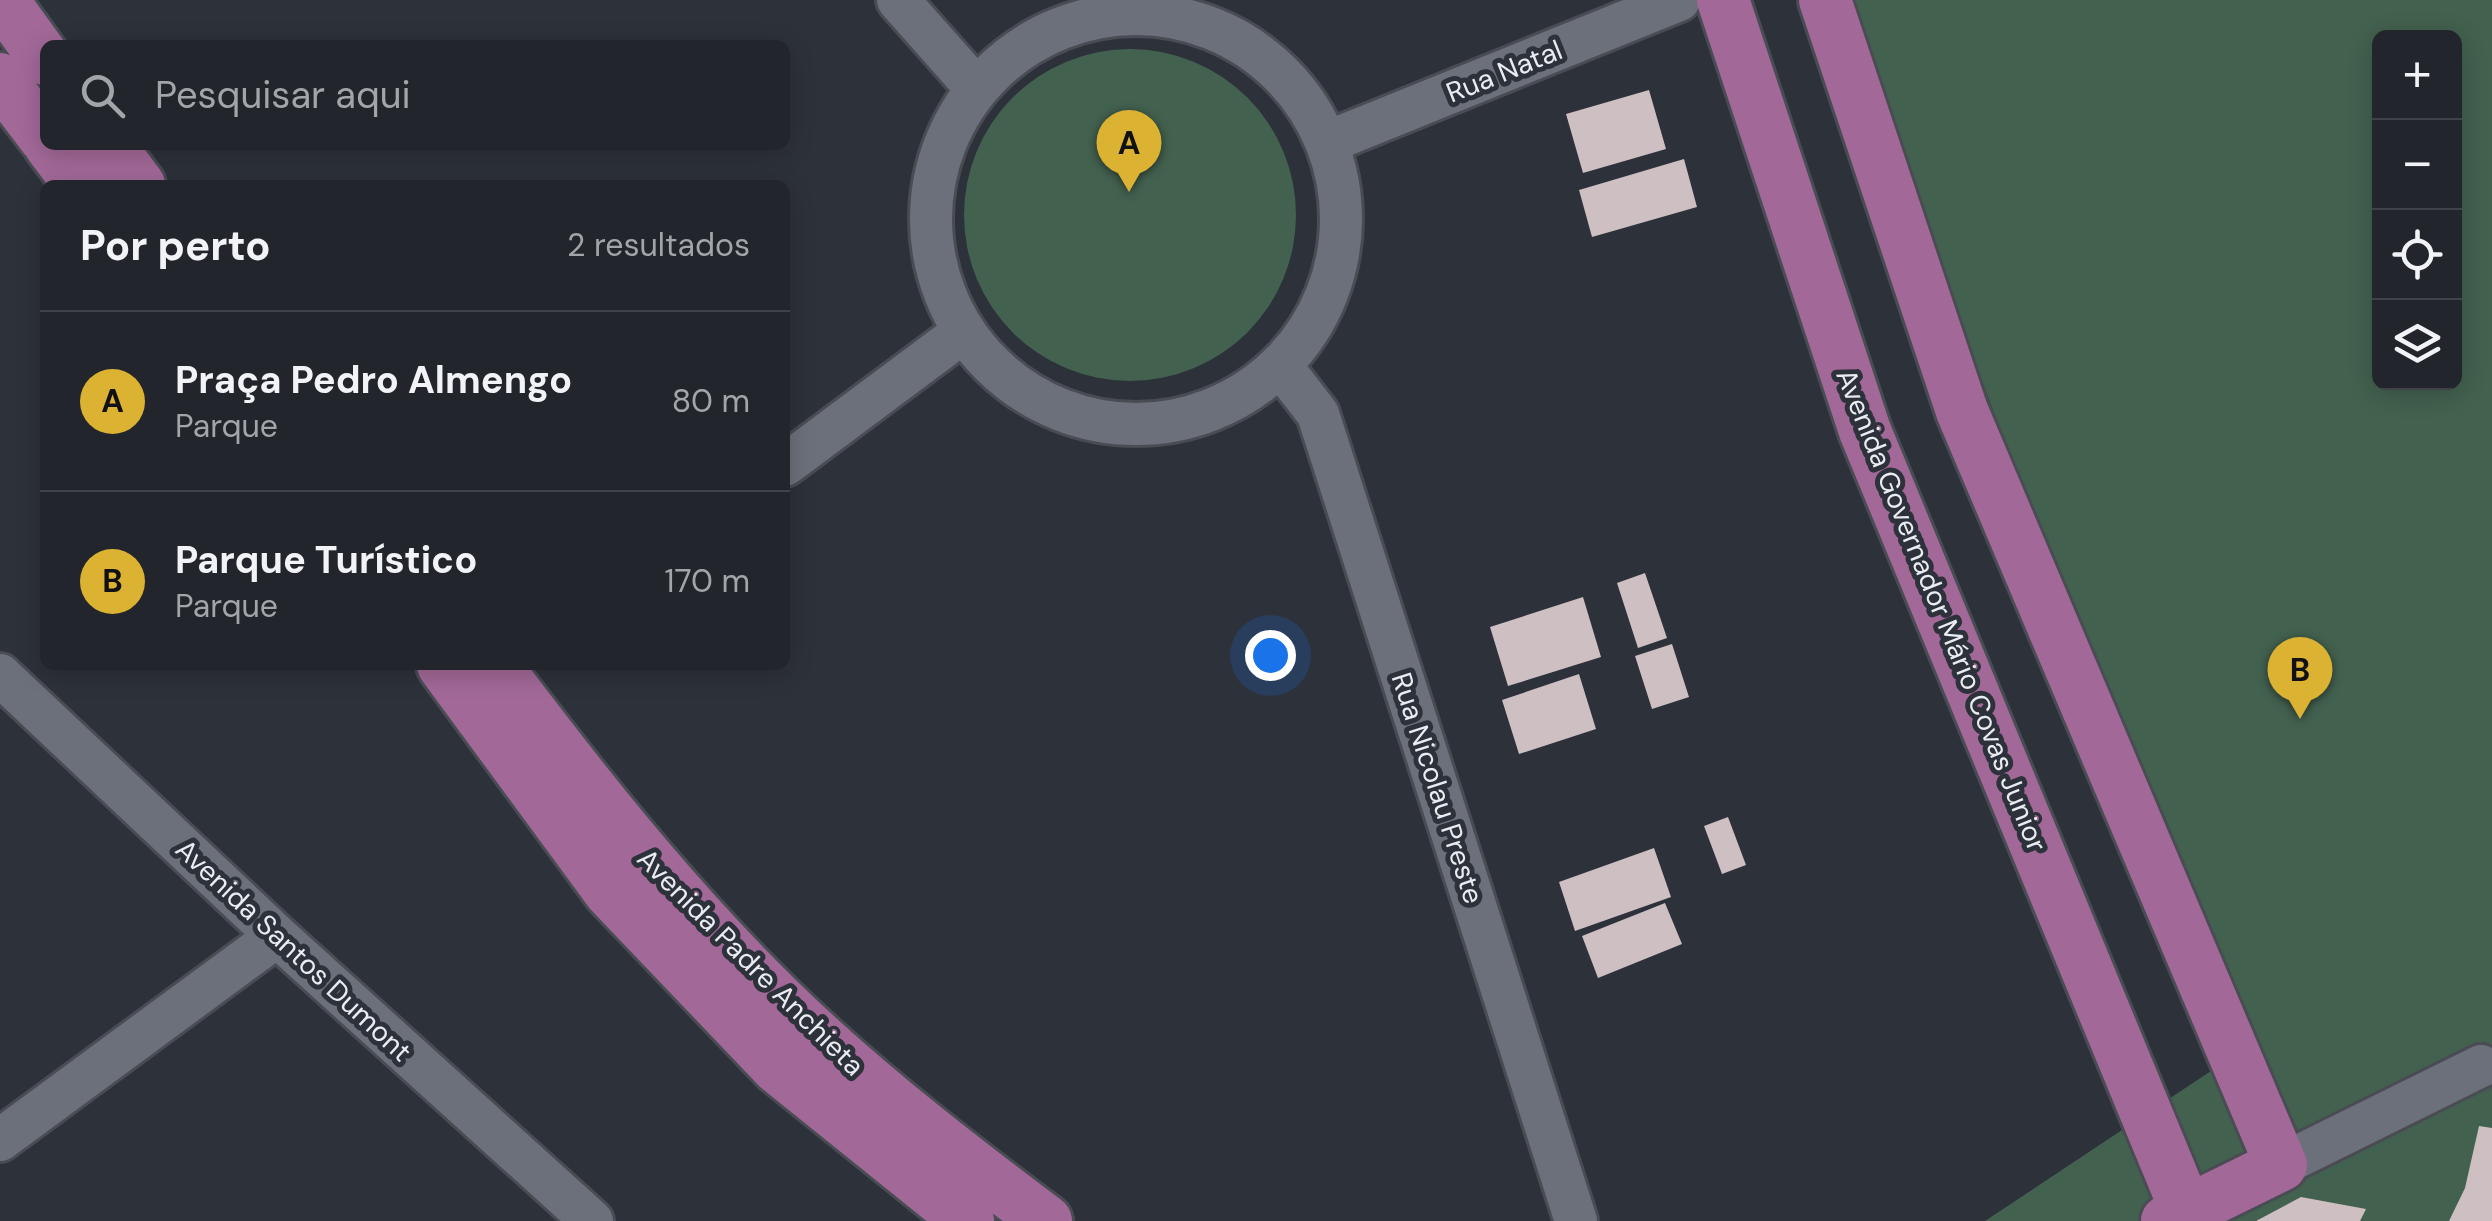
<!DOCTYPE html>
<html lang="pt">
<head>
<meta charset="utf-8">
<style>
	:root { --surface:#22252c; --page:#2e3138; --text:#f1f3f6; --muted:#a2a5a9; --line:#3f4248; --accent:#dcb233 }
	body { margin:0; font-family:"DM Sans",sans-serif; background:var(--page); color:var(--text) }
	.controls { position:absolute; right:30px; top:30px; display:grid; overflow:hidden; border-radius:15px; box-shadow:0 5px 25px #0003 }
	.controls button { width:90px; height:90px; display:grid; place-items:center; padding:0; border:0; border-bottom:2px solid var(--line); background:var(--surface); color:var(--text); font:50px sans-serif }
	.you { position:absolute; left:1270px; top:655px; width:35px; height:35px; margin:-25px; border:8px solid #fff; border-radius:50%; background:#1a73e8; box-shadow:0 0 0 15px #1a73e833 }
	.badge { display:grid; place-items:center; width:65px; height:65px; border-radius:50%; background:var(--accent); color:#111; font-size:32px; font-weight:700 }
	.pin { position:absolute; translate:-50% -82px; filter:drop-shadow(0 2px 5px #0008) }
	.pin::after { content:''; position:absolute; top:52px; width:35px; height:30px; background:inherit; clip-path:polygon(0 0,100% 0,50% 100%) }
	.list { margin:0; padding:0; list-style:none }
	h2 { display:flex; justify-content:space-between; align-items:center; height:130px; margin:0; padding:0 40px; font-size:42px }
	h2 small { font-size:32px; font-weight:400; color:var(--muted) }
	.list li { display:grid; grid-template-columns:65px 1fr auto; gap:30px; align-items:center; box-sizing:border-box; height:180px; padding:0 40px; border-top:2px solid var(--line) }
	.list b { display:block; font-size:38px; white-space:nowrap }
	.list p { margin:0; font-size:32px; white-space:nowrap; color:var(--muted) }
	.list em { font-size:32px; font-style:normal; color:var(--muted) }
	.icon { flex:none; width:55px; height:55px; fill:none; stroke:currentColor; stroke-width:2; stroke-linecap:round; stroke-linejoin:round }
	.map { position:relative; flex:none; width:2492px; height:1221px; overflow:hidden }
	.search { position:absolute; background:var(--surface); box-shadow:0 5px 25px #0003; left:40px; top:40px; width:750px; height:110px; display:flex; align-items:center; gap:25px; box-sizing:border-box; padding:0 35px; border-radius:15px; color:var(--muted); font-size:38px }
	.panel { position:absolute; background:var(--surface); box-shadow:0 5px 25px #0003; left:40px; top:180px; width:750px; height:490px; border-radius:15px }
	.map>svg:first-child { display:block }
	.green { fill:#43614f; fill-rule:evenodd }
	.building { fill:#cdbfc2 }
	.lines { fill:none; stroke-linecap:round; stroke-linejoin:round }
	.minor-casing { stroke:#494c53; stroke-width:48 }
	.major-casing { stroke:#494c53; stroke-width:58 }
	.minor { stroke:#6b707a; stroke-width:42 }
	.major { stroke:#a26998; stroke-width:52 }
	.labels { text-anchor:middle; stroke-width:10; stroke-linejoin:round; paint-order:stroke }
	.street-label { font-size:28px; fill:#e9ecf2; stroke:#2d313a }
</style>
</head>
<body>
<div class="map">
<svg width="2492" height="1221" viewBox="0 0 2492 1221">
	<rect width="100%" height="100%" fill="#2d313a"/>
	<path class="green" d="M1839,0h653v1221h-507l250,-166zM2380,38h74v344h-74z
		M964 215a166 166 0 1 1 332 0a166 166 0 1 1-332 0Z"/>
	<path class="building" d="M1649,90l17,59 -83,24 -17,-59z
		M1684,159l13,48 -105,30 -13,-47z
		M1645,573l22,65 -29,10 -21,-65z
		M1583,597l18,60 -93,29 -18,-59z
		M1672,644l17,53 -37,12 -17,-53z
		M1579,674l17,55 -77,25 -17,-54z
		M1728,817l18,48 -24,9 -18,-48z
		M1654,848l17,49 -96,34 -16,-49z
		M1665,903l17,41 -84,34 -16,-42z
		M2479,1126l13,2v93h-43l16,-33z
		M2301,1197l65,12 -6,12h-104z"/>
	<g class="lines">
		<defs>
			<path id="minor" d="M898,0l78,88
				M931 219a205 205 0 1 1 410 0a205 205 0 1 1-410 0Z
				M1328,142l351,-142
				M1281,366l37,48 258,807
				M785,465l177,-132
				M0,675l277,261 315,285
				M0,1140l277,-204
				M2281,1165l200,-99"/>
			<path id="major" d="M2,0l43,59
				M1723,0l142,431 321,779
				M1825,0l137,411 319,754 -114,56
				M0,79l45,59
				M50,145l30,40
				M109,145l30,40
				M443,665l167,227 168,176 190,153
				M495,665c97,129 200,259 320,369 73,67 151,127 231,187"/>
		</defs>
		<use href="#minor" class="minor-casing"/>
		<use href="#major" class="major-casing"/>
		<use href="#minor" class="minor"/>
		<use href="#major" class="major"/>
	</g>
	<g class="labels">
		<g class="street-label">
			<text transform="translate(1504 71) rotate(-22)" y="10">Rua Natal</text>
			<text transform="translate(1942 610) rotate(68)" y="10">Avenida Governador Mário Covas Junior</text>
			<text transform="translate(1438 788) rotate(72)" y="10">Rua Nicolau Preste</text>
			<text transform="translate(294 950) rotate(43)" y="10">Avenida Santos Dumont</text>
			<text transform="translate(751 962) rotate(45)" y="10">Avenida Padre Anchieta</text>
		</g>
	</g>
</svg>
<div class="controls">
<button>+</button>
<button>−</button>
<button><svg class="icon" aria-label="locate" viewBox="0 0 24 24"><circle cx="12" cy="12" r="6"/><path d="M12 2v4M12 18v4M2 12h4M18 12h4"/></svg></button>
<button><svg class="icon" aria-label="layers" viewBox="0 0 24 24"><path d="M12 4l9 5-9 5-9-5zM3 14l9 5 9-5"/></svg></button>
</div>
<div class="you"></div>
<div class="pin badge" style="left:1129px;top:192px">A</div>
<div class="pin badge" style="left:2300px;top:719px">B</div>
<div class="search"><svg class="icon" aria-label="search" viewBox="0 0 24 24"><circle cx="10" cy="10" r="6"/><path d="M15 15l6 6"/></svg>Pesquisar aqui</div>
<section class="panel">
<h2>Por perto<small>2 resultados</small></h2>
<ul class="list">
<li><span class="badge">A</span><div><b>Praça Pedro Almengo</b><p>Parque</p></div><em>80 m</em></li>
<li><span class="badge">B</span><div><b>Parque Turístico</b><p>Parque</p></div><em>170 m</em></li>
</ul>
</section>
</div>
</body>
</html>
